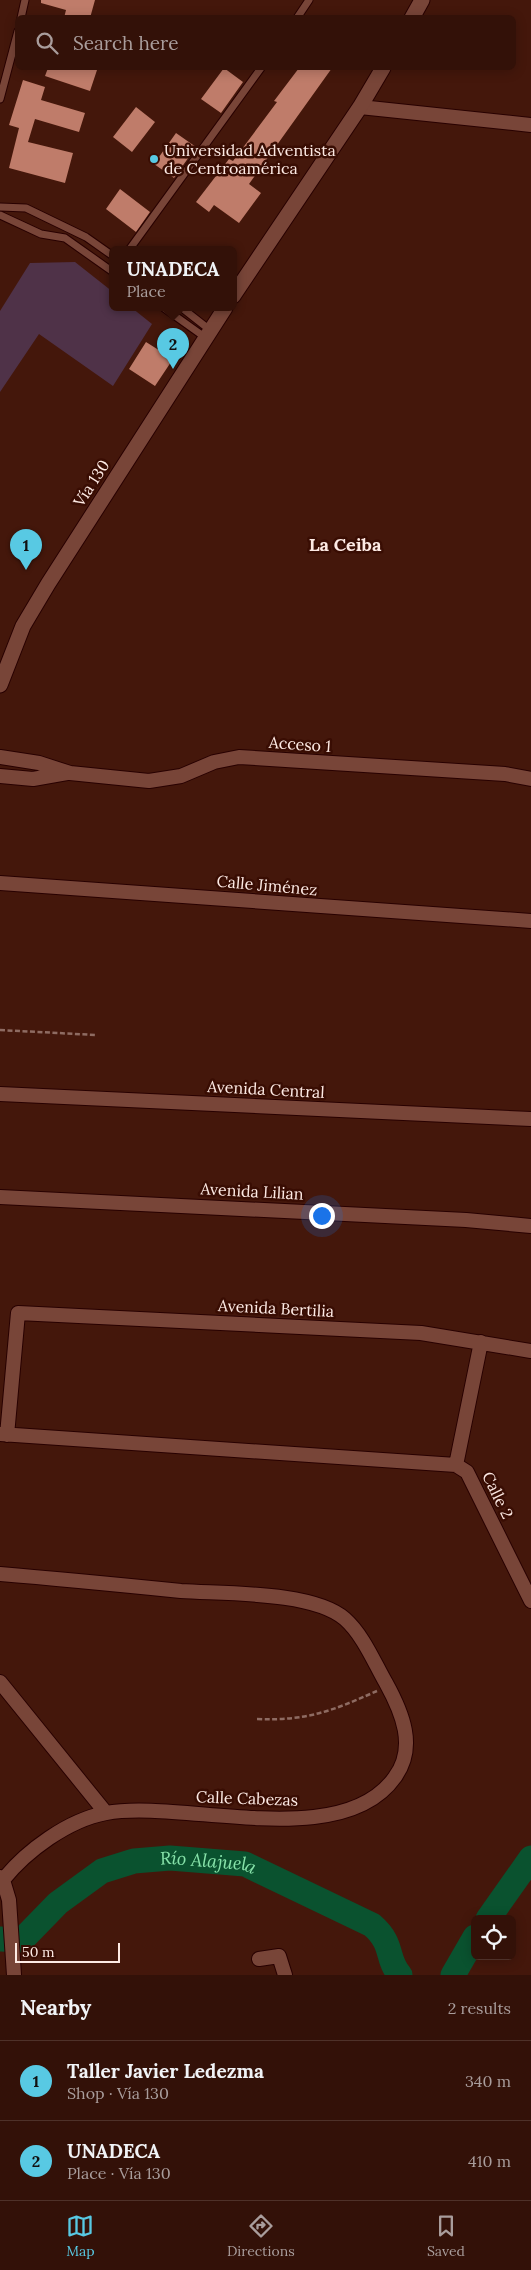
<!DOCTYPE html>
<html lang="en">
<head>
<meta charset="utf-8">
<style>
	:root { --surface:#331108; --page:#3b1a12; --text:#f1f3f6; --muted:#a99d9c; --line:#4e3129; --accent:#58c9e3 }
	body { margin:0; font-family:Lora,serif; background:var(--page); color:var(--text) }
	.controls { position:absolute; right:15px; bottom:15px; display:grid; overflow:hidden; border-radius:8px; box-shadow:0 2px 12px #0003 }
	.controls button { width:45px; height:45px; display:grid; place-items:center; padding:0; border:0; border-bottom:1px solid var(--line); background:var(--surface); color:var(--text); font:25px sans-serif }
	.scale { position:absolute; left:15px; bottom:12px; width:105px; box-sizing:border-box; padding-left:5px; border:2px solid #fdeae4; border-top:0; font-size:14px; line-height:18px; white-space:nowrap; color:#fdeae4; -webkit-text-stroke:4px #390d03; paint-order:stroke }
	.you { position:absolute; left:321px; top:1215px; width:18px; height:18px; margin:-12px; border:4px solid #fff; border-radius:50%; background:#1a73e8; box-shadow:0 0 0 8px #1a73e833 }
	.badge { display:grid; place-items:center; width:32px; height:32px; border-radius:50%; background:var(--accent); color:#111; font-size:16px; font-weight:700 }
	.pin { position:absolute; translate:-50% -41px; filter:drop-shadow(0 1px 2px #0008) }
	.pin::after { content:''; position:absolute; top:26px; width:18px; height:15px; background:inherit; clip-path:polygon(0 0,100% 0,50% 100%) }
	.popup { position:absolute; left:109px; top:246px; width:128px; height:65px; box-sizing:border-box; display:grid; place-content:center; border-radius:8px; background:var(--surface); filter:drop-shadow(0 1px 4px #0005); font-size:16px; white-space:nowrap; color:var(--muted) }
	.popup b { font-size:19px; color:var(--text) }
	.popup::after { content:''; position:absolute; left:50%; top:100%; margin-left:-10px; border:10px solid transparent; border-top-color:var(--surface) }
	.list { margin:0; padding:0; list-style:none }
	h2 { display:flex; justify-content:space-between; align-items:center; height:65px; margin:0; padding:0 20px; font-size:21px }
	h2 small { font-size:16px; font-weight:400; color:var(--muted) }
	.list li { display:grid; grid-template-columns:32px 1fr auto; gap:15px; align-items:center; box-sizing:border-box; height:80px; padding:0 20px; border-top:1px solid var(--line) }
	.list b { display:block; font-size:19px; white-space:nowrap }
	.list p { margin:0; font-size:16px; white-space:nowrap; color:var(--muted) }
	.list em { font-size:16px; font-style:normal; color:var(--muted) }
	.icon { flex:none; width:28px; height:28px; fill:none; stroke:currentColor; stroke-width:2; stroke-linecap:round; stroke-linejoin:round }
	.map { position:relative; flex:none; width:531px; height:1975px; overflow:hidden }
	.search { position:absolute; background:var(--surface); box-shadow:0 2px 12px #0003; left:15px; right:15px; top:15px; height:55px; display:flex; align-items:center; gap:12px; box-sizing:border-box; padding:0 18px; border-radius:8px; color:var(--muted); font-size:19px }
	.sheet { height:225px; background:var(--surface) }
	nav { display:flex; justify-content:space-around; align-items:center; box-sizing:border-box; height:70px; border-top:1px solid var(--line); background:var(--surface); font-size:14px; color:var(--muted) }
	nav a { display:grid; justify-items:center; gap:2px }
	nav .on { color:var(--accent) }
	.map>svg:first-child { display:block }
	.green { fill:#4f3248 }
	.lines { fill:none; stroke-linecap:round; stroke-linejoin:round }
	.river { stroke:#0a522f; stroke-width:25 }
	.building { fill:#bf7c6a }
	.service-casing { stroke:#280000; stroke-width:9 }
	.minor-casing { stroke:#280000; stroke-width:16 }
	.secondary-casing { stroke:#280000; stroke-width:17 }
	.path { stroke:#8e6b62; stroke-width:2.5; stroke-dasharray:5 2.5; stroke-linecap:butt }
	.service { stroke:#784538; stroke-width:7 }
	.minor { stroke:#784538; stroke-width:14 }
	.secondary { stroke:#784538; stroke-width:15 }
	.poi-dot { fill:#58c9e3; stroke:#390d03; stroke-width:2 }
	.labels { text-anchor:middle; stroke-width:5; stroke-linejoin:round; paint-order:stroke }
	.poi-label { font-size:16px; fill:#fdeae4; stroke:#390d03; text-anchor:start }
	.street-label { font-size:16px; fill:#fdeae4; stroke:#390d03 }
	.neighbourhood-label { font-size:18px; font-weight:bold; fill:#fdeae4; stroke:#390d03 }
	.water-label { font-size:18px; font-style:italic; fill:#87e3aa; stroke:#390d03 }
</style>
</head>
<body>
<div class="map">
<svg width="531" height="1975" viewBox="0 0 531 1975">
	<rect width="100%" height="100%" fill="#44170b"/>
	<path class="green" d="M75,262l38,30v16h19l20,16 -39,62 -74,-52 -39,58v-81l30,-48z"/>
	<g class="lines">
		<g class="river">
			<path d="M488,1919l43,-61"/>
			<path id="s1" d="M0,1939l22,1 36,-37 44,-32 32,-10 36,-3 75,6 127,61c23,20 13,33 28,50"/>
			<path d="M453,1975l22,-38"/>
		</g>
	</g>
	<path class="building" d="M41,0h54l-5,18h-26l2,-8 -25,-7z
		M48,68h42l7,2 -7,21 -45,-15z
		M224,68l19,14 -22,31 -20,-14z
		M299,68h33l-83,116 12,9 -22,30 -25,-18 -5,7 -13,-10 33,-43 4,2 44,-59 -3,-1z
		M23,80l22,7 -4,13 44,13 -6,19 -44,-13 -7,23 45,11 -8,30 -56,-15 10,-40 -10,-3z
		M136,107l19,15 -23,30 -19,-15z
		M176,133l20,14 -22,31 -20,-14z
		M120,189l30,23 -14,20 -30,-23z
		M146,342l27,17 -18,27 -26,-17z"/>
	<g class="lines">
		<defs>
			<path id="service" d="M21,18l4,-18
				M297,18l12,-18
				M0,99l18,-68
				M0,207l26,1 60,29 27,19
				M0,215l41,19 24,4 48,34
				M129,250l132,-182
				M164,308l42,30
				M182,308l28,22"/>
			<path id="minor" d="M360,107l171,18
				M0,757l39,6 31,10 79,8 32,-5 33,-14 25,-5 266,17 26,5
				M0,776l33,3 34,-6
				M0,883l531,38
				M0,1094l531,25
				M0,1197l466,23 65,6
				M481,1342l-25,123 11,7 64,129
				M0,1434l456,31
				M7,1435l11,-122 403,20 110,18
				M0,1574c60,5 121,11 181,17 43,3 132,0 164,28 18,16 29,43 41,64 16,29 31,64 9,94 -53,76 -212,22 -289,36 -38,7 -80,38 -103,67l-3,-3
				M0,1682l106,131
				M3,1880l6,20 5,75
				M259,1959l20,-3 6,19"/>
			<path id="secondary" d="M412,18l10,-18
				M233,296l127,-189 23,-39
				M0,685l23,-59 25,-42 177,-276"/>
		</defs>
		<use href="#service" class="service-casing"/>
		<use href="#minor" class="minor-casing"/>
		<use href="#secondary" class="secondary-casing"/>
		<path class="path" d="M0,1030l96,5
			M257,1719c50,2 75,-8 120,-28"/>
		<use href="#service" class="service"/>
		<use href="#minor" class="minor"/>
		<use href="#secondary" class="secondary"/>
	</g>
	<circle class="poi-dot" cx="154" cy="159" r="5"/>
	<g class="labels">
		<g class="poi-label">
			<text x="164" y="156">Universidad Adventista<tspan x="164" dy="18">de Centroamérica</tspan></text>
		</g>
		<g class="street-label">
			<text transform="translate(91 483) rotate(-57)" y="6">Vía 130</text>
			<text transform="translate(300 744) rotate(4)" y="6">Acceso 1</text>
			<text transform="translate(267 885) rotate(5)" y="6">Calle Jiménez</text>
			<text transform="translate(266 1089) rotate(3)" y="6">Avenida Central</text>
			<text transform="translate(252 1191) rotate(3)" y="6">Avenida Lilian</text>
			<text transform="translate(276 1308) rotate(3)" y="6">Avenida Bertilia</text>
			<text transform="translate(498 1495) rotate(64)" y="6">Calle 2</text>
			<text transform="translate(247 1798) rotate(2)" y="6">Calle Cabezas</text>
		</g>
		<g class="neighbourhood-label">
			<text x="345" y="551">La Ceiba</text>
		</g>
		<g class="water-label">
			<text dy="6" stroke="none"><textPath href="#s1" startOffset="236">Río Alajuela</textPath></text>
		</g>
	</g>
</svg>
<div class="controls">
<button><svg class="icon" aria-label="locate" viewBox="0 0 24 24"><circle cx="12" cy="12" r="6"/><path d="M12 2v4M12 18v4M2 12h4M18 12h4"/></svg></button>
</div>
<div class="scale">50 m</div>
<div class="you"></div>
<div class="pin badge" style="left:26px;top:570px">1</div>
<div class="pin badge" style="left:173px;top:369px">2</div>
<div class="popup"><b>UNADECA</b>Place</div>
<div class="search"><svg class="icon" aria-label="search" viewBox="0 0 24 24"><circle cx="10" cy="10" r="6"/><path d="M15 15l6 6"/></svg>Search here</div>
</div>
<section class="sheet">
<h2>Nearby<small>2 results</small></h2>
<ul class="list">
<li><span class="badge">1</span><div><b>Taller Javier Ledezma</b><p>Shop · Vía 130</p></div><em>340 m</em></li>
<li><span class="badge">2</span><div><b>UNADECA</b><p>Place · Vía 130</p></div><em>410 m</em></li>
</ul>
</section>
<nav>
<a class="on"><svg class="icon" aria-label="map" viewBox="0 0 24 24"><path d="M3 6l6-2 6 2 6-2v14l-6 2-6-2-6 2zM9 4v14M15 6v14"/></svg>Map</a>
<a><svg class="icon" aria-label="directions" viewBox="0 0 24 24"><path d="M12 3l9 9-9 9-9-9zM9 14v-3h6M13 9l2 2-2 2"/></svg>Directions</a>
<a><svg class="icon" aria-label="saved" viewBox="0 0 24 24"><path d="M7 4h10v16l-5-4-5 4z"/></svg>Saved</a>
</nav>
</body>
</html>
